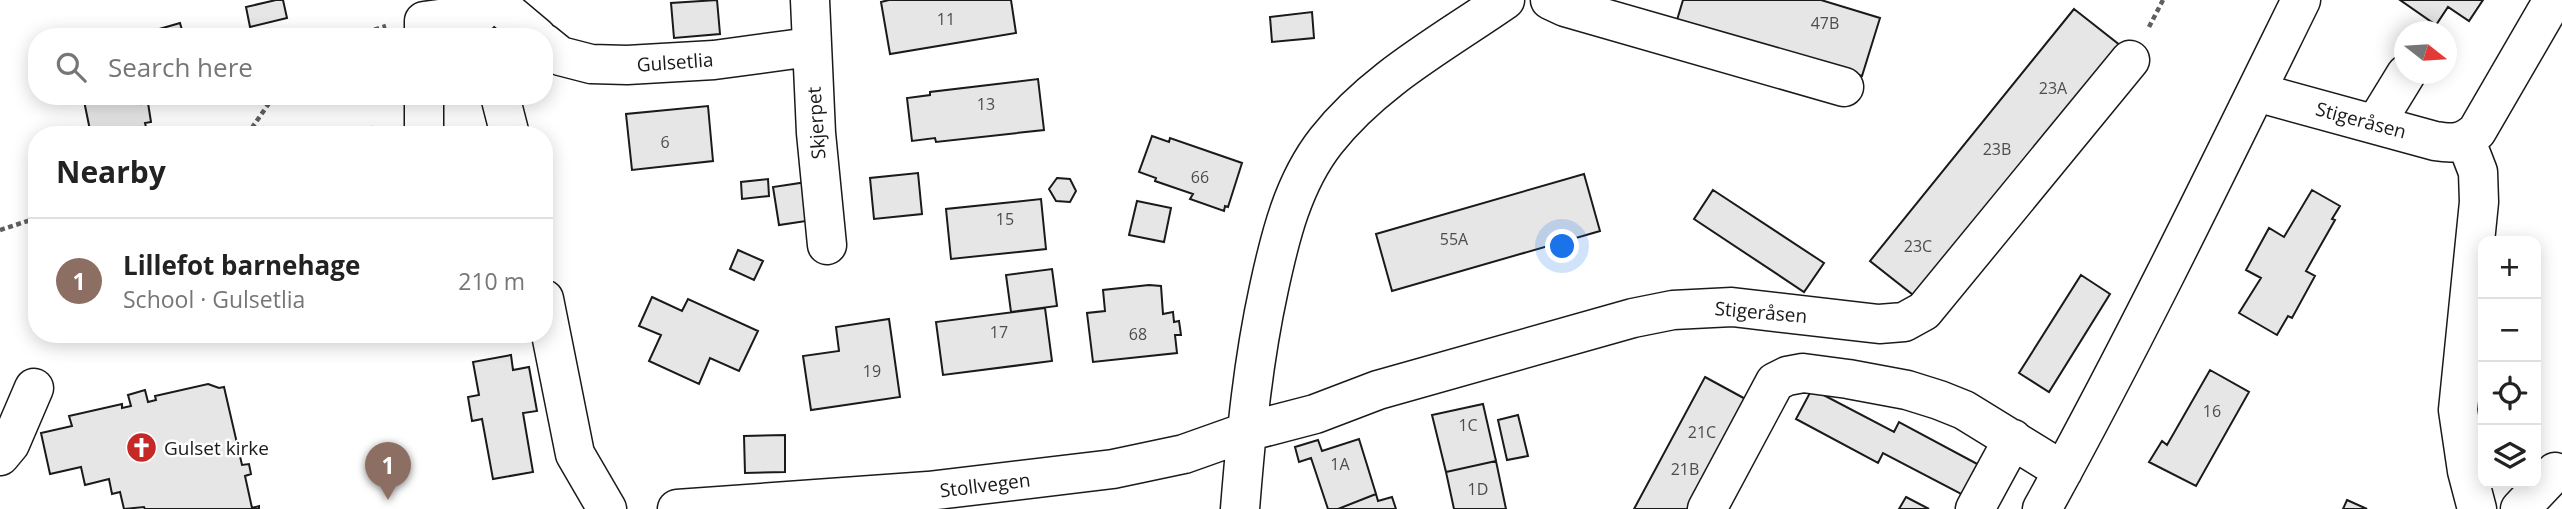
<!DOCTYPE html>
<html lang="en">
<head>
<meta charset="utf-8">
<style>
	:root { --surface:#fff; --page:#f2f2f2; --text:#222; --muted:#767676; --line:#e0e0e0; --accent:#c62828 }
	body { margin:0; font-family:"Open Sans",sans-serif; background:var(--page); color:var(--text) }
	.controls { position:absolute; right:21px; bottom:21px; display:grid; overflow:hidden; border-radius:14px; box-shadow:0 4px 18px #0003 }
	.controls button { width:63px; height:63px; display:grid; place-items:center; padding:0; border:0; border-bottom:2px solid var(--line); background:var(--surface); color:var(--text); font:35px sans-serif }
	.compass { position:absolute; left:2394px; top:21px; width:63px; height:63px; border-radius:50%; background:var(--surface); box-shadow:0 4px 18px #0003; rotate:107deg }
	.you { position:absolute; left:1563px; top:247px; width:24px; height:24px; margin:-18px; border:5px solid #fff; border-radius:50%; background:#1a73e8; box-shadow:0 0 0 10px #1a73e833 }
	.badge { display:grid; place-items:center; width:46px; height:46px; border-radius:50%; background:var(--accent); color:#fff; font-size:23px; font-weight:700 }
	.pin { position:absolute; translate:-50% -58px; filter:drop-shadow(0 2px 4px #0008) }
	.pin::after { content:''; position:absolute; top:37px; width:24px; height:21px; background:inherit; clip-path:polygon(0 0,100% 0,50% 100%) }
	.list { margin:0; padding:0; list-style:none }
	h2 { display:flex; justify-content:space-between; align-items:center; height:91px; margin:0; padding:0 28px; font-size:30px }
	h2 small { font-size:23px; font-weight:400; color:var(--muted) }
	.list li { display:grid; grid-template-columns:46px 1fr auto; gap:21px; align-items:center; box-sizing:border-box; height:126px; padding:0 28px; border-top:2px solid var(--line) }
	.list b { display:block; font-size:26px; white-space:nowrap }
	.list p { margin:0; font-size:23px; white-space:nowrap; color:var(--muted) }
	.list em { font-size:23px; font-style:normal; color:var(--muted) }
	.icon { flex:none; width:38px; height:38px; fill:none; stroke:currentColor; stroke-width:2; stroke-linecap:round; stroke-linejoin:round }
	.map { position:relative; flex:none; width:2562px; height:509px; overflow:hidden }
	.search { position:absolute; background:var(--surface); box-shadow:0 4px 18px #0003; left:28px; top:28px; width:525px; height:77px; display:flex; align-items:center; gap:18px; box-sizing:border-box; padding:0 24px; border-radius:28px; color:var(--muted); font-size:26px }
	.panel { position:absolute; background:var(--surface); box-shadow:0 4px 18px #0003; left:28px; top:126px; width:525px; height:217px; border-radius:28px }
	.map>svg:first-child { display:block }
	.building { fill:#e6e6e6; stroke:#1a1a1a; stroke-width:2 }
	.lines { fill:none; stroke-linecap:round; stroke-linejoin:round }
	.minor-casing { stroke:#1a1a1a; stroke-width:41 }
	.path { stroke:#5f5f5f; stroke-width:4.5; stroke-dasharray:5 3.5; stroke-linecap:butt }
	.minor { stroke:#fff; stroke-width:38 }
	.labels { text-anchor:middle; stroke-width:5; stroke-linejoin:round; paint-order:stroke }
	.number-label { font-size:16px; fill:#4d4d4d }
	.street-label { font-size:19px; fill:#1a1a1a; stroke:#fff }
	.poi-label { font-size:19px; fill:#1a1a1a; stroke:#fff; text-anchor:start }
</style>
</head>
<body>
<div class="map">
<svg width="2562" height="509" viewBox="0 0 2562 509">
	<rect width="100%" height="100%" fill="#fff"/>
	<path class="building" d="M276,0h7l4,18 -37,9 -4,-20z
		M717,0l3,34 -46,4 -3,-35z
		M889,0h122l5,33 -126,21 -9,-52z
		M1683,0h138l59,18 -18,58 -185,-56z
		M2400,0h83l-14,21 -21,-14 -12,18z
		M2074,9l47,37 -204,252 -47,-37z
		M1312,12l2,26 -42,4 -2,-25z
		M180,23l4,14h-33l-2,-5z
		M1038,79l6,51 -108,12 -1,-4 -23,3 -5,-43 23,-3v-3z
		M83,96h57l1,8 7,-1 3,19 -6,1 3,12h-57z
		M708,106l5,55 -81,9 -6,-56z
		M371,127l2,8h-35z
		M1152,136l17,6 1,-4 72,25 -14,44 -3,-1 -1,5 -34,-12 3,-5 -38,-13 1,-3 -17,-6z
		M918,173l4,41 -48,5 -4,-41z
		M1584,174l16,57 -208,60 -16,-57z
		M1057,178l13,1 6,12 -6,11 -14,-1 -7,-12z
		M768,179l1,17 -27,3 -1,-17z
		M807,182l6,38 -34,5 -6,-38z
		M1713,190l111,73 -20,29 -110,-73z
		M2312,190l28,16 -8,13 3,1 -29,51 9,5 -23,42 -4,-2 -11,19 -38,-22 22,-35 -15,-8 23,-42 15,9z
		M1041,199l5,50 -95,10 -5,-50z
		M1137,201l34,7 -7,34 -35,-7z
		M738,250l25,11 -9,19 -24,-11z
		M1052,269l5,37 -46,6 -5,-37z
		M2081,275l29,19 -61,98 -30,-19z
		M1149,285l12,1 2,28 10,-2 1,10 5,-1 2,14h-6l2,18 -84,9 -6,-49 18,-2 -2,-21z
		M652,297l30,14 6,-12 70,32 -19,40 -29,-13 -11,26 -50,-23 12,-26 -22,-9z
		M1045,308l7,53 -109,14 -7,-53z
		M889,319l11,78 -89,13 -8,-54 36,-5 -3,-24z
		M511,355l2,15 16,-3 8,44 -14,2 10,59 -40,7 -11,-60 -10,2 -4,-24 11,-2 -6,-33z
		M2210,370l39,22 -53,94 -47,-24 13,-21 5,4z
		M1705,377l46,25 -58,107h-59z
		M208,384l11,4 5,-1 18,78 7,-1 2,10 -6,2 7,32 7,-2v3h-114l-1,-2 -20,2 -4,-17 -8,2 -3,-15 -24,6 -4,-18 -31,7 -9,-41 31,-7 -3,-10 53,-12v4l9,-2 -3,-11 17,-5 3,12 8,-2 -1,-4z
		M1812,389l82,43 5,-10 82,44 -16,30 -82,-43 -5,10 -82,-44z
		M1483,404l13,57 -50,11 -14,-57z
		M1518,415l10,41 -21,4 -9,-40z
		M785,435v37l-40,1 -1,-37z
		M1359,439l17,55 -38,15h-10l-17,-51 -12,4 -4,-15 23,-7 4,11z
		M1496,461l10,48h-52l-8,-37z
		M1376,494l2,7 14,-4 4,12h-58z
		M1906,497l23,12h-30z
		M2347,500l20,9h-24z"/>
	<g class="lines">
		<defs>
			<path id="minor" d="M493,0l44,37
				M810,0l6,133 11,112
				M1550,0l15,7 279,80
				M424,37v-16l55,-7
				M544,43l16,13 31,8 36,1 87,-5 96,-13
				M2256,92l179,49c18,3 28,3 42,-10l76,-131
				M424,96v39
				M500,96l10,39
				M2376,123l30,-49
				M2466,141l12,31 1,30 -21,208 9,61 10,38
				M544,299l31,155 32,55
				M0,456l10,-12 24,-56
				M677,509l251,-18 185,-22 71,-15 62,-22 69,-18 63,-24 255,-72 40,-8 59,-3 147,17 25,-2 20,-11 206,-251
				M1240,509c6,-75 13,-148 29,-221 11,-51 24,-105 57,-147 48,-61 117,-98 179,-141
				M1707,509l68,-127 12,-6 16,-3 45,6 59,11 32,10 25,10 99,61
				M1975,509l38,-70
				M2042,509c92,-167 175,-338 259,-509
				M2520,509l35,-37"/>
		</defs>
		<use href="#minor" class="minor-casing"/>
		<path class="path" d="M2149,27l14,-27
			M350,37l36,-11
			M247,135l27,-39
			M0,230l37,-12"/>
		<use href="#minor" class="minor"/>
	</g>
	<defs>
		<symbol id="church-disc" viewBox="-11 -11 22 22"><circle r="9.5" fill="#c62828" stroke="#fff"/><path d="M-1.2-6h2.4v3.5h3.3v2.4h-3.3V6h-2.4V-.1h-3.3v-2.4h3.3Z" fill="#fff"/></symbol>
	</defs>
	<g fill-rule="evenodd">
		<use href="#church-disc" x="124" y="430" width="35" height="35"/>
	</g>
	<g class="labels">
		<g class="number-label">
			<text x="946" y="25">11</text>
			<text x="1825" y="29">47B</text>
			<text x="2053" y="94">23A</text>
			<text x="986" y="110">13</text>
			<text x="665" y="148">6</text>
			<text x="1997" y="155">23B</text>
			<text x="1200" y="183">66</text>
			<text x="1005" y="225">15</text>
			<text x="1454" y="245">55A</text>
			<text x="1918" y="252">23C</text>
			<text x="999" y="338">17</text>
			<text x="1138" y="340">68</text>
			<text x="872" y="377">19</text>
			<text x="2212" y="417">16</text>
			<text x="1468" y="431">1C</text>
			<text x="1702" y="438">21C</text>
			<text x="1340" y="470">1A</text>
			<text x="1685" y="475">21B</text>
			<text x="1478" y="495">1D</text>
		</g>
		<g class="street-label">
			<text transform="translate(675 62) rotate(-4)" y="7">Gulsetlia</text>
			<text transform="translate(2361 120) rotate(15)" y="7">Stigeråsen</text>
			<text transform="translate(816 123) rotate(-94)" y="7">Skjerpet</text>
			<text transform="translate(1761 312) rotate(5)" y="7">Stigeråsen</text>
			<text transform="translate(985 485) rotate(-7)" y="7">Stollvegen</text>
		</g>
		<g class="poi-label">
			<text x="164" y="455">Gulset kirke</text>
		</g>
	</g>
</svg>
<div class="controls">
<button>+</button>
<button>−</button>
<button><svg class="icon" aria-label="locate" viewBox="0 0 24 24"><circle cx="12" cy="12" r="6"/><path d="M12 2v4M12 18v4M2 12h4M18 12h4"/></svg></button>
<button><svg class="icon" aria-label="layers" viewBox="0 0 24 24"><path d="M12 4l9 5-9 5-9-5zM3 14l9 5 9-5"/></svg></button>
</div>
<svg class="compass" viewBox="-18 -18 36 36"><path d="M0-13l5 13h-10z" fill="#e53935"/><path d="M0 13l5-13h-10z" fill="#767676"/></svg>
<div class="you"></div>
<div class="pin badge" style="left:388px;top:500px;background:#8d6e63">1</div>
<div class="search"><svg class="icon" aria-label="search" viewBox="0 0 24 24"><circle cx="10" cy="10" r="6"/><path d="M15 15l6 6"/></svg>Search here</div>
<section class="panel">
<h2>Nearby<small></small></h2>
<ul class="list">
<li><span class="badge" style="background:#8d6e63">1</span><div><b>Lillefot barnehage</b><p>School · Gulsetlia</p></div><em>210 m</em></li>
</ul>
</section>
</div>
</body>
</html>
